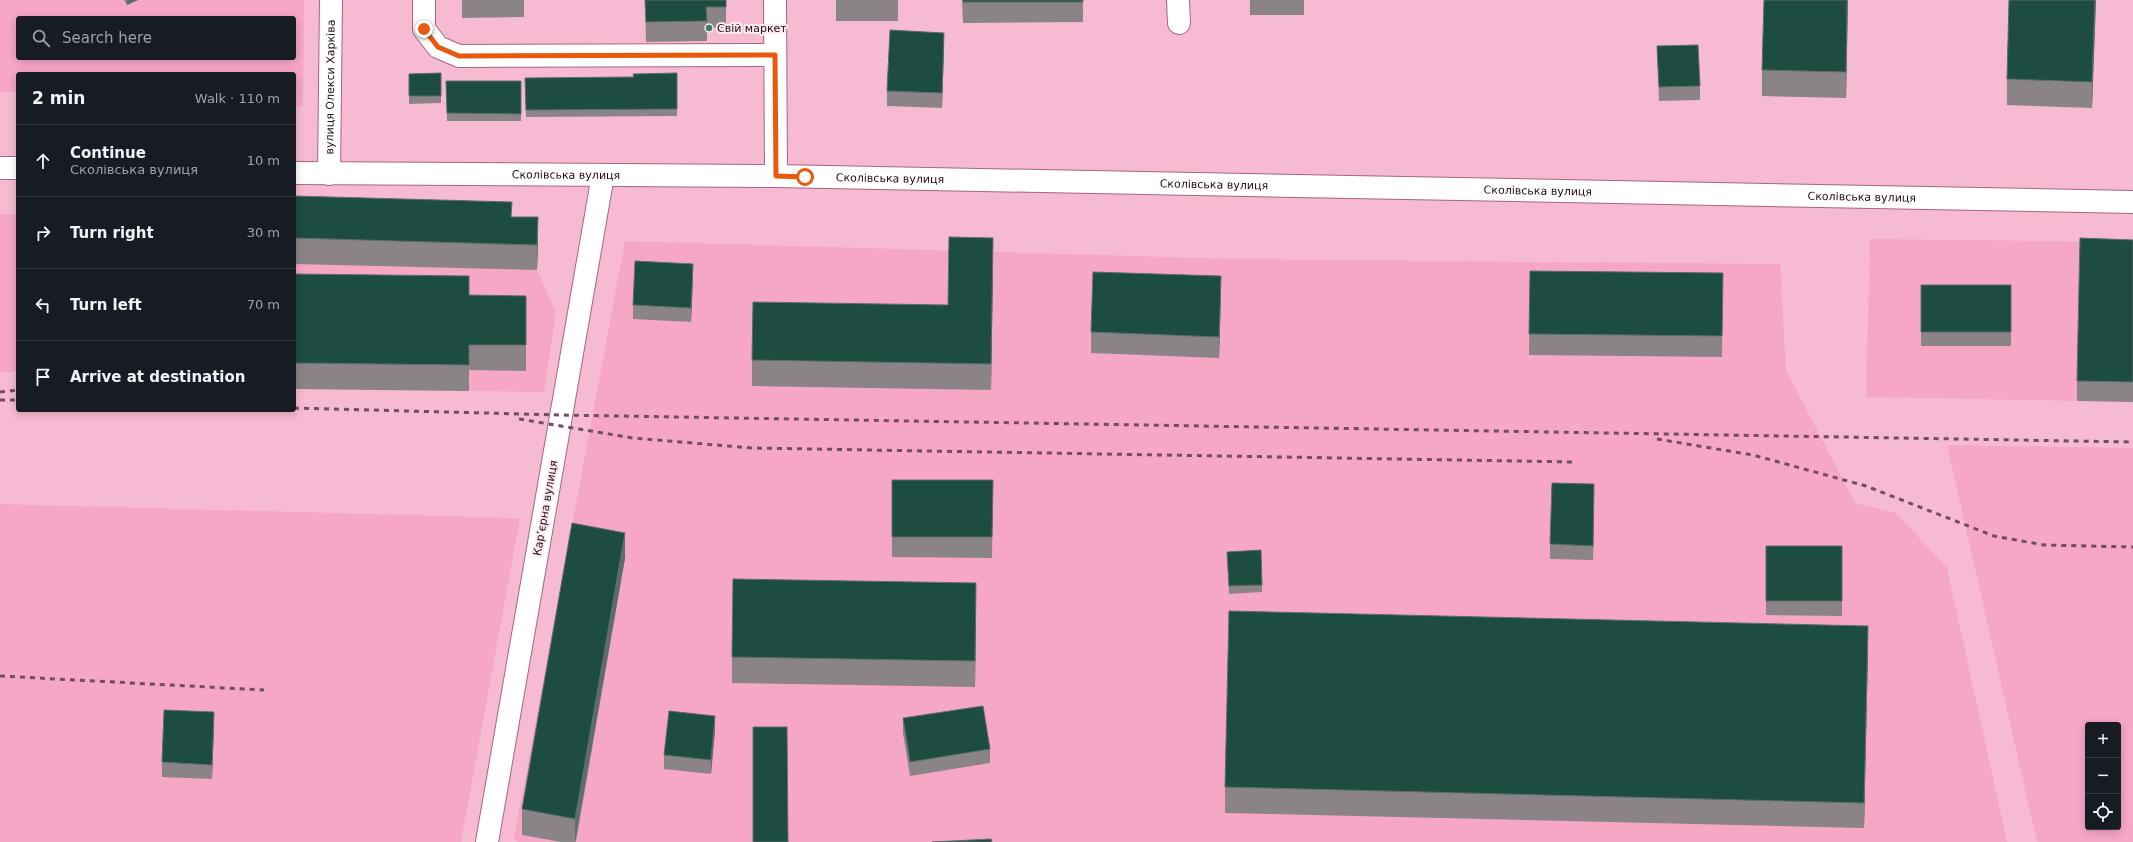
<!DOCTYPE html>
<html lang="en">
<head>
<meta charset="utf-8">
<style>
	:root { --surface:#171b24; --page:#20242c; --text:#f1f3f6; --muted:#9ea1a6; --line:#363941 }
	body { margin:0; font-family:"DejaVu Sans",sans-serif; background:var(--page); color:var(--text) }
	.controls { position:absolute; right:12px; bottom:12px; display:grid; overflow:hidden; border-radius:4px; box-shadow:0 2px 10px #0003 }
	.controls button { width:36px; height:36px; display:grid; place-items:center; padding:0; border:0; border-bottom:1px solid var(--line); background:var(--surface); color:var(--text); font:20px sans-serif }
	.stop { position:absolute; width:12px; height:12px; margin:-9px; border:3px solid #ea580c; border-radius:50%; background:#fff }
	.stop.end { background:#ea580c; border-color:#fff; box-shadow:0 1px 4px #0008 }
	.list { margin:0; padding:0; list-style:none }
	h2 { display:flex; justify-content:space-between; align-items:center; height:52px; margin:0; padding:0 16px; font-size:17px }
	h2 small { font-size:13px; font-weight:400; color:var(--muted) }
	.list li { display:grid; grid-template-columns:26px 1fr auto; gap:12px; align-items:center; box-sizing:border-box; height:72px; padding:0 16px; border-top:1px solid var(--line) }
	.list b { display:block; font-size:15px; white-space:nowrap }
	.list p { margin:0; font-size:13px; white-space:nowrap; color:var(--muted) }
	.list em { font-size:13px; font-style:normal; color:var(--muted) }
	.icon { flex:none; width:22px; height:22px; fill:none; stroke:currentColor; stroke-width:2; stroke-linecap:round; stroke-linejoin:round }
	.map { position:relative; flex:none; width:2133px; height:842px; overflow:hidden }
	.search { position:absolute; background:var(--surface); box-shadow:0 2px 10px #0003; left:16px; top:16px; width:280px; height:44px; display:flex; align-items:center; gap:10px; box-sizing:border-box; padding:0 14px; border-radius:4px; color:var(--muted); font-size:15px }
	.panel { position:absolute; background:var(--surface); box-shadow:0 2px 10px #0003; left:16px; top:72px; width:280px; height:340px; border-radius:4px }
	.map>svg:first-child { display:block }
	.built { fill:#f7a7c6; fill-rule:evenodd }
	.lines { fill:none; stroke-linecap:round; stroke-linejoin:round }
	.minor-casing { stroke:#a76580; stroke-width:24 }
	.minor { stroke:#fff; stroke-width:22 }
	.rail { stroke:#734c5d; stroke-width:3; stroke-dasharray:5 5; stroke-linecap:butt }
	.wall { fill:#8a8489 }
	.shaded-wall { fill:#5e6d6c }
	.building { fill:#1d4c40; stroke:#5e6d6c }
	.route { stroke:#ea580c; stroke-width:5 }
	.poi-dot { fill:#3c7c6b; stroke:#faebf0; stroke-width:1.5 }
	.labels { text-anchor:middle; stroke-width:4; stroke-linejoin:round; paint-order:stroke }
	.poi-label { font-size:11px; fill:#240a16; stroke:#faebf0; text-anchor:start }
	.street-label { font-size:11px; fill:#240a16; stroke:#faebf0 }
</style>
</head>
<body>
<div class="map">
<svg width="2133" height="842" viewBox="0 0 2133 842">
	<rect width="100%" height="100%" fill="#f6bbd2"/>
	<path class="built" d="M0,0h304l-1,107 -9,-1v-32h-276v18h-18zM18,18h276v40h-276z
		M0,214h18v157l-18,2z
		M294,222l244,21 -1,27 19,42 -12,80 -250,-3z
		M1870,239l263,3v160l-267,-5z
		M625,241l613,18 542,5 6,106 69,133 41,10 51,55 60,274h-1490l-3,-5z
		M1947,445l186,3v394h-96zM2088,725h30v102h-30z
		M0,504l520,14 -59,324h-461z"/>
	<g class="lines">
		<defs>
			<g id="minor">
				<path d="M424,0v29l14,18 21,9 316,-1"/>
				<path d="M775,0l1,176"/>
				<path d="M1178,0l1,23"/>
				<path d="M0,168h18"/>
				<path id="s1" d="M294,173l482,3 1357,26"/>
				<path id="s2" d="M329,174l2,-174"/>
				<path d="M487,842l116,-667"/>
			</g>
		</defs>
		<use href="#minor" class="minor-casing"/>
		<use href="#minor" class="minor"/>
		<path class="rail" d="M0,392l18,-2
			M0,400h18
			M294,408l267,7 1572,27
			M519,419l114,19 119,10 822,14
			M1657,439l96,16 113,31 128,50 50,9 89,2
			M0,676l264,14"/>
	</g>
	<path class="wall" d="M124,0h14l-11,5z
		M462,0h62v17l-62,1z
		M645,0h81v28h-19v13l-61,1z
		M836,0h62v21h-62z
		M962,0h121v22l-120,1z
		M1250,0h54v15h-54z
		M1848,0l-2,98 -84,-2v-26z
		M2009,0h87l-4,108 -85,-3v-26z
		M1657,46l43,40v14l-41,1z
		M944,47l-2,61 -55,-2v-15z
		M441,73v30l-32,1v-30z
		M677,73v43l-151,1 -1,-39 108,-1z
		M446,81h75v40h-74z
		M294,196l218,21 26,26 -1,27 -243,-6z
		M2133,240v162l-56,-1v-20z
		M993,264l-2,126 -239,-4v-26l196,-55z
		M1530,271l193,2 -1,84 -193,-2z
		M294,274l175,21 57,27v49l-57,-1v21l-175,-2z
		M693,279l-2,43 -58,-3v-14z
		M1921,285h90v61h-90z
		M1221,296l-2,62 -128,-5v-21z
		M993,480l-1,78 -100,-1v-20z
		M1594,499l-1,61 -43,-1v-15z
		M1766,546h76v70l-76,-1z
		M1227,552l35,33v7l-33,2z
		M625,558l-49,284h-15l-39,-7v-26z
		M976,609l-1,78 -243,-4v-26z
		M1868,652l-4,176 -639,-15v-26z
		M903,718l87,31v14l-80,13 -7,-43z
		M214,726l-2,53 -50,-2v-15z
		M715,730l-4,44 -47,-5v-14z"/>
	<path class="shaded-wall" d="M127,0h11l-11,5z
		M1847,0h1l-2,98v-26z
		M2095,0h1l-4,108v-26z
		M944,33v14l-2,61v-15z
		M538,217v26l-1,27v-25z
		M993,238v26l-2,126v-26z
		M693,264v15l-2,43v-14z
		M1221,276v20l-2,62v-21z
		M1594,484v15l-1,61v-14z
		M625,533v25l-50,284v-23z
		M976,583v26l-1,78v-26z
		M1868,626v26l-4,176v-25z
		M214,712v14l-2,53v-14z
		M715,716v14l-4,44v-14z"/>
	<path class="building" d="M645,0h81v7h-20l1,14 -61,1z
		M963,0h120v2h-120z
		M1764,0h83l-1,72 -84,-2z
		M2009,0h86l-3,82 -85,-3z
		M890,30l54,3 -2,60 -55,-2z
		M1698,45l2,41 -41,1 -2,-41z
		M441,73v23h-32v-22z
		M677,73v36l-151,1 -1,-32 109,-1 -1,-3z
		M446,81h75v33l-74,-1z
		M294,196l218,6 -1,15h27l-1,28 -243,-7z
		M949,237l44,1 -2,126 -239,-4 1,-58 195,3z
		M2080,238l53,2v142l-56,-1z
		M635,261l58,3 -2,44 -58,-3z
		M1530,271l193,2 -1,63 -193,-2z
		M1093,272l128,4 -2,61 -128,-5z
		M294,274l175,2v19l57,1v49h-57v20l-175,-2z
		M1921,285h90v47h-90z
		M892,480h101l-1,57h-100z
		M1552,483l42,1 -1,62 -43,-2z
		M572,523l53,10 -50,286 -53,-10z
		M1766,546h76v55h-76z
		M1261,550l1,35 -33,1 -2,-34z
		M733,579l243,4 -1,78 -243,-4z
		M1229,611l639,15 -4,177 -639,-16z
		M983,706l7,43 -80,13 -7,-44z
		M164,710l50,2 -2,53 -50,-3z
		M669,711l46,5 -4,44 -47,-5z
		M753,727h34l1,115h-35z
		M991,839l1,3h-60z"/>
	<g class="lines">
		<path class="route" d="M424,29l14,18 21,9 316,-1 1,121 29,1"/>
	</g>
	<circle class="poi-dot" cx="709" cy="28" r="4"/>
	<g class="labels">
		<g class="poi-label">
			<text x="717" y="32">Свій маркет</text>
		</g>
		<g class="street-label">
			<text dy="4" stroke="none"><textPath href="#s2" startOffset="87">вулиця Олекси Харківа</textPath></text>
			<text dy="4" stroke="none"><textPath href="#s1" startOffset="272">Сколівська вулиця</textPath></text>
			<text dy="4" stroke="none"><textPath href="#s1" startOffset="596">Сколівська вулиця</textPath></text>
			<text dy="4" stroke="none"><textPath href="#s1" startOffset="920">Сколівська вулиця</textPath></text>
			<text dy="4" stroke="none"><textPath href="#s1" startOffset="1244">Сколівська вулиця</textPath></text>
			<text dy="4" stroke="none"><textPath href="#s1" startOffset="1568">Сколівська вулиця</textPath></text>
			<text transform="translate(545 508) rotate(-80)" y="4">Карʼєрна вулиця</text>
		</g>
	</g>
</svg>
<div class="controls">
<button>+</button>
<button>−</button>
<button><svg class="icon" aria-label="locate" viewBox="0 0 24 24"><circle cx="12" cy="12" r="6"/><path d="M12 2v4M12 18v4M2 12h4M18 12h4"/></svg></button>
</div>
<div class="stop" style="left:805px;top:177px"></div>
<div class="stop end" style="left:424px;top:29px"></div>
<div class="search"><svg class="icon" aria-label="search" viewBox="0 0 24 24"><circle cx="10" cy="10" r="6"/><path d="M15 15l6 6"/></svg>Search here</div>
<section class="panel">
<h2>2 min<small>Walk · 110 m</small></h2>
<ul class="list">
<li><svg class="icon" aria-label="ahead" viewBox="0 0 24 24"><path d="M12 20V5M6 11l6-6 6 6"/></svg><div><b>Continue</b><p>Сколівська вулиця</p></div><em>10 m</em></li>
<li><svg class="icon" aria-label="right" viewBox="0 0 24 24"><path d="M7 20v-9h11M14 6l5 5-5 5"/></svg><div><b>Turn right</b></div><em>30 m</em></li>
<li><svg class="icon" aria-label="left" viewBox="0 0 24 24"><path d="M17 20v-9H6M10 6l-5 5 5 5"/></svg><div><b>Turn left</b></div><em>70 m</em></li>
<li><svg class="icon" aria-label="arrive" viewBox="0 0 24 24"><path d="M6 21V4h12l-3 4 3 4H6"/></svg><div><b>Arrive at destination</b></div></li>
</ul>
</section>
</div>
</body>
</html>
